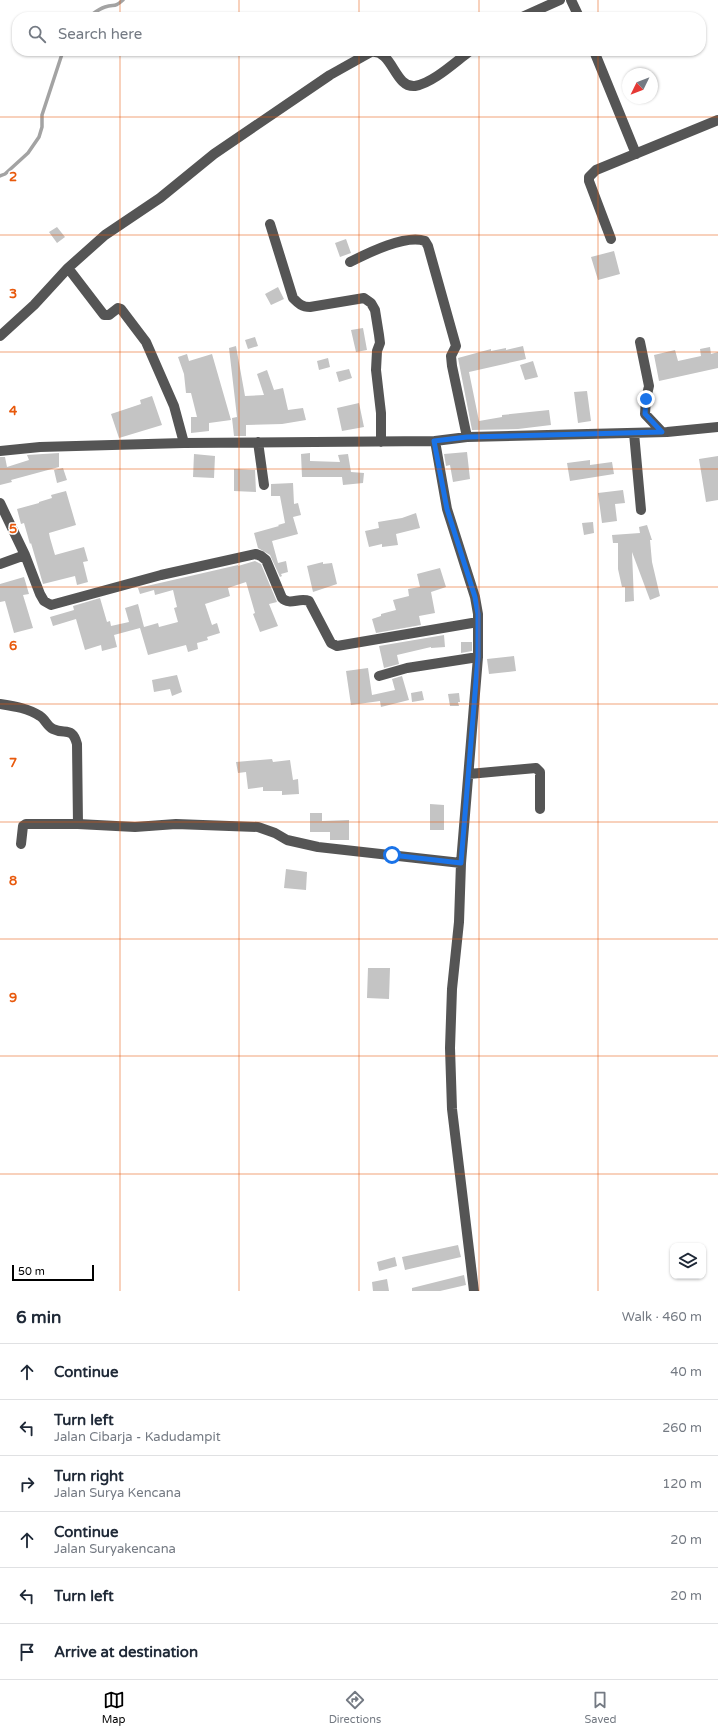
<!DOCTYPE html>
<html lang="en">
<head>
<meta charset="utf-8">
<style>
	:root { --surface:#fff; --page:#f6f6f7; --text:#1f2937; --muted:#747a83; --line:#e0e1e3; --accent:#000 }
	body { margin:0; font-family:"Varela Round",sans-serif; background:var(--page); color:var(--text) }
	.controls { position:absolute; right:12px; bottom:12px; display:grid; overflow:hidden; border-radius:8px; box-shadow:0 1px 3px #0004 }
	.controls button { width:36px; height:36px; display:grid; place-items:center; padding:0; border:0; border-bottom:1px solid var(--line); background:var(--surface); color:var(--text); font:20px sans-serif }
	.compass { position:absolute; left:622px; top:68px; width:36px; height:36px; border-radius:50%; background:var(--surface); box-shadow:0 1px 3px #0004; rotate:227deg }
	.scale { position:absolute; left:12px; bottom:10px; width:82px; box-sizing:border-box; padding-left:4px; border:2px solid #000; border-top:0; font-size:11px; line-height:14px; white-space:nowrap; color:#000; -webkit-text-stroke:3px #fff; paint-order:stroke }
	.stop { position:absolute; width:12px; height:12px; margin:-9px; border:3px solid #1a73e8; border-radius:50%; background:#fff }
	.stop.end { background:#1a73e8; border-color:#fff; box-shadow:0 1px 4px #0008 }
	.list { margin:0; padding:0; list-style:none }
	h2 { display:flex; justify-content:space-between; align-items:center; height:52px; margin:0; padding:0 16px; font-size:17px }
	h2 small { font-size:13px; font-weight:400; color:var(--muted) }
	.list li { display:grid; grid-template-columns:26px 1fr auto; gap:12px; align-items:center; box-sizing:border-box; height:56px; padding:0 16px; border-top:1px solid var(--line) }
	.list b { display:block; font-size:15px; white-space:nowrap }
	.list p { margin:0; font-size:13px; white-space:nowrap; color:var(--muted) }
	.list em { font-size:13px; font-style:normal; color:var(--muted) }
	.icon { flex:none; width:22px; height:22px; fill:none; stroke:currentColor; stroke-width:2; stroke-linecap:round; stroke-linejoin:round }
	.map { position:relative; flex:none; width:718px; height:1291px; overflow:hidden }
	.search { position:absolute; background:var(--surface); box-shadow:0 1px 3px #0004; left:12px; right:12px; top:12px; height:44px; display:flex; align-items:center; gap:10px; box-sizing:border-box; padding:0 14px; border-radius:16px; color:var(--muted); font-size:15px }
	.sheet { height:388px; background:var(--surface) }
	nav { display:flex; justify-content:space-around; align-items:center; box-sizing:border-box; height:56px; border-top:1px solid var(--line); background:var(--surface); font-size:11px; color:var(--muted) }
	nav a { display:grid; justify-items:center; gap:2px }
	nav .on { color:var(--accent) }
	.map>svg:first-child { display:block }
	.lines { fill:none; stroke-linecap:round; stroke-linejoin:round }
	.stream { stroke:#a3a3a3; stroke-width:3.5 }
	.building { fill:#c4c4c4 }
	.minor { stroke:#555; stroke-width:10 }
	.route { stroke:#1a73e8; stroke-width:5 }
	.grid { fill:none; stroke:#e8590c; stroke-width:1; stroke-opacity:0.55 }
	.grid-label { font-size:13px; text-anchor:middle; font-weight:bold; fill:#e8590c; stroke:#fff; stroke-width:3; stroke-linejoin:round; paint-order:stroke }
</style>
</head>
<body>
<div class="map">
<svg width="718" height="1291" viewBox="0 0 718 1291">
	<rect width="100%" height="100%" fill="#fff"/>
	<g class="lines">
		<path class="stream" d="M88,17c6,-4 11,-8 17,-10 10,-3 9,1 18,-7
			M0,176l5,-2 23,-21 11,-16 3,-10v-12l21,-64"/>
	</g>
	<path class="building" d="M57,227l8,10 -8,6 -8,-11z
		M346,239l5,14 -11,4 -5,-14z
		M614,251l6,23 -22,6 -7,-23z
		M278,287l6,12 -13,6 -6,-11z
		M363,328l4,22 -11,2 -5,-22z
		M255,337l3,9 -10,3 -3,-9z
		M236,346l9,50 19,-1 -7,-21 10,-4 7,20 9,-2 5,22 15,-2 3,12 -24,4 -36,1v11h-12l-2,-18 5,-1 -8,-69z
		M523,346l3,13 -57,13 10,49 23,-4v-2l47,-5 2,15 -33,4 -46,1 -14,-72 33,-9v2l15,-3v2z
		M710,347l1,7 7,-2v16l-59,13 -5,-26 21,-5 3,11 23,-5 -1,-7z
		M187,354l2,7 23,-7 19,66 -22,3v8l-18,2v-16h6l-6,-24h-5l-2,-19 -6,-17z
		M328,358l2,9 -11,3 -2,-9z
		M533,361l5,16 -13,3 -5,-15z
		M349,369l3,9 -13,4 -3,-10z
		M587,391l4,30 -13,2 -4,-31z
		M152,396l10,29 -43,13 -8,-24 30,-10 -1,-4z
		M359,403l5,24 -22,4 -5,-23z
		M467,452l3,27 -17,3 -3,-17 -4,1 -2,-12z
		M59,453v14l-48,13 1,2 -12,3v-28h5l2,10 22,-7 -2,-5z
		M310,453v8l30,1 -2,-7 10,-1 3,18 13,1 -1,10 -20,2 -1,-8h-40l-1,-23z
		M194,454l21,2 -1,22 -21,-1z
		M718,456v44l-12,2 -7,-43z
		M590,460v5l22,-3 2,12 -44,7 -3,-18z
		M63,468l4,12 -10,3 -3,-13z
		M234,469l21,1 1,22 -22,-1z
		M293,483l1,21 4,-1 3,12 -8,2 5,17 -26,7 6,22 8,-2 2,11 -7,2 1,2 -2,1 -10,-22 -12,-7 -4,-15 25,-7 -1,-1 7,-2 -5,-27h-9v-12z
		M623,490l2,13 -10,1 2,17 -15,2 -4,-30z
		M66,491l10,34 -27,8 1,5 5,17 29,-8 4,14 -5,1 5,20 -11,3 -2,-9 -32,8 -12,-41 -1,1 -6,-21 -3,1 -4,-15 22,-6v-1l13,-4 -1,-3z
		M416,513l4,15 -24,6 2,11 -16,2v-3l-13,3 -4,-16 14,-3 -1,-6 24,-4z
		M593,522l1,11 -10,2 -2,-12z
		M647,525l5,15h-2l2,22 8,34 -10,4 -18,-48 2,49 -9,1v-15h-3l-4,-18v-26h-5l-1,-8 28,-2 -1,-6z
		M255,561l6,3 16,38 -8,2 9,22 -18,6 -7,-18 2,-1 -9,-31 -18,6 2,8 -25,8 7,21 5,-2 3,10 -13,4 1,3 -11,3 1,6 -10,3 -2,-7 -38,10 -8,-27 -26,7 3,12 -15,4 -1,-6 -16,5 -9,-31 -23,7 -3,-9 24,-7 -1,-4 27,-8 7,24 3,-1 1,5 18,-4 -4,-14 13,-4 6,23 14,-4 1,4 19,-5 -4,-14 3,-1 -4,-17 -18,5 -1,-5 -14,4 -2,-6 100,-23v1z
		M323,562v2l9,-1 5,21 -24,8 -6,-26z
		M440,568l6,19 -15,5 4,21 -16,3 2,9 -45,8 -4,-14 9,-3v-2l15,-4 -3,-10 16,-4 -1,-7 12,-2 -3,-13z
		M24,577l5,17 -6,1 10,33 -19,5 -9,-32 -5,1v-18z
		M444,635l1,12 -14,1v-1l-34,8 2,9 -15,4 -5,-22z
		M461,642h11v9l-11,2z
		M514,656l2,15 -27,3 -2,-15z
		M368,668l4,27 23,-5 -3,-11 10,-3 7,24 -28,7 -1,-6 -29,4 -5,-34z
		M177,675l5,17 -10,4 -2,-7 -16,3 -2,-12z
		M422,691l2,9 -12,2 -1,-9z
		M459,693l1,9h-2l1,4h-9l-2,-12z
		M272,759l1,3 17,-2 3,20 5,-1 1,15 -17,1v-4h-19v-4l-15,2 -2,-17 -8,1 -2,-11z
		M430,804l14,1v25h-14z
		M310,813h12v8l27,-1v20h-19v-8h-20z
		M286,869l21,3 -1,18 -22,-2z
		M368,968h22l-1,31 -22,-1z
		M458,1245l3,12 -56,13 -3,-13z
		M395,1257l2,9 -18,5 -2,-9z
		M464,1275l2,10 -26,6h-28v-3z
		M387,1279l2,12h-16l-1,-9z"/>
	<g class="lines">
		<path class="minor" d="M571,0l8,17
			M522,17l38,-17
			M594,51l42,103
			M270,224l23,74c6,6 9,9 17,9l54,-9 7,5 4,7 4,25 1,8 -3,8 -1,19 5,43v29
			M611,239l-22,-58v-4l7,-7 122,-50
			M350,262c18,-9 56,-28 75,-21l3,5 28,100 -5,10 1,10 15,71
			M68,268l36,47h5l9,-7 3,1 25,33 28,64 10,37
			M0,336l34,-31 34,-37 37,-33 55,-37 54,-44 116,-79 41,-23c22,-3 23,36 44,34 18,-3 40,-24 55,-35
			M640,342l9,44 -3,13 -1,15 17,18
			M634,433l7,77
			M435,441l12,68 28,88 3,17v43l-17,206 -2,59 -7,67 -2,59 2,61 22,182
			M258,442l6,43
			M0,451l40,-4 144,-4 251,-2 32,-4 200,-5 51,-5
			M0,503l25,52 15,39 4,7 7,4 110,-30 95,-21 5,2 5,4 16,38c8,8 17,-1 27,3l22,42 6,3 141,-24
			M0,564l25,-9
			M379,676l28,-8 71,-11
			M0,704c13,2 28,4 40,12 5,3 7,10 13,13 12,6 19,-3 24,15l1,80 57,3 41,-3 82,3 17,6 12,7 31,7 143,16
			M469,774l67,-6 4,4v37
			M21,844l2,-18 3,-2h52"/>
	</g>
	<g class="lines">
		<path class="route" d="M392,855l69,8 17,-206v-43l-3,-17 -28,-88 -13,-68 33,-4 195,-5 -17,-18 1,-15"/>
	</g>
	<path class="grid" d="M120,0v17M239,0v17M359,0v17M479,0v17M598,0v17M120,51v1240M239,51v1240M359,51v1240M479,51v1240M598,51v1240M0,117h718M0,235h718M0,352h718M0,469h718M0,587h718M0,704h718M0,822h718M0,939h718M0,1056h718M0,1174h718"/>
	<g class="grid-label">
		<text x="13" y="181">2</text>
		<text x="13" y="298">3</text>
		<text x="13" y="415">4</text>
		<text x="13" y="533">5</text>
		<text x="13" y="650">6</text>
		<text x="13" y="767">7</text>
		<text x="13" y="885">8</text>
		<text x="13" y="1002">9</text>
	</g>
</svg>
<div class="controls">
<button><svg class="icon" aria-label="layers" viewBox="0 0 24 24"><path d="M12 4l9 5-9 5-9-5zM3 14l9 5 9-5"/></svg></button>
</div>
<svg class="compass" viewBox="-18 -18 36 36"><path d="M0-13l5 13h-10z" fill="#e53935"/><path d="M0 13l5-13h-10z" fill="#747a83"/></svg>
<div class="scale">50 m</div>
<div class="stop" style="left:392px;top:855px"></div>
<div class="stop end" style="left:646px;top:399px"></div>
<div class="search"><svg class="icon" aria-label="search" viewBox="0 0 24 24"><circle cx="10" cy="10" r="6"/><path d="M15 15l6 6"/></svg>Search here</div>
</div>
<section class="sheet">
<h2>6 min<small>Walk · 460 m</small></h2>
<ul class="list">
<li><svg class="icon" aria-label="ahead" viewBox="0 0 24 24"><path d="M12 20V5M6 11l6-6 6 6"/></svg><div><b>Continue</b></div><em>40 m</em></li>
<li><svg class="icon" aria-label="left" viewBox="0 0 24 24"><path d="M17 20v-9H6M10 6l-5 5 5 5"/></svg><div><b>Turn left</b><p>Jalan Cibarja - Kadudampit</p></div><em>260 m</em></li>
<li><svg class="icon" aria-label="right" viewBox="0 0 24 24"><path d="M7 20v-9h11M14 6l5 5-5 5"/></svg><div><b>Turn right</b><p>Jalan Surya Kencana</p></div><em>120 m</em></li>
<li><svg class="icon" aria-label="ahead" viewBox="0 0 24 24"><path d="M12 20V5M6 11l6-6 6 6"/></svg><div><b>Continue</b><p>Jalan Suryakencana</p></div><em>20 m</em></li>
<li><svg class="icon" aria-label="left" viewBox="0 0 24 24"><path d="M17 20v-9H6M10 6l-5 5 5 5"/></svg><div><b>Turn left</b></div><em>20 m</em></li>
<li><svg class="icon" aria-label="arrive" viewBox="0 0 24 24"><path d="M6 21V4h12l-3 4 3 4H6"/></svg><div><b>Arrive at destination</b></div></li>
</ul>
</section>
<nav>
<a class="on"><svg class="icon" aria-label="map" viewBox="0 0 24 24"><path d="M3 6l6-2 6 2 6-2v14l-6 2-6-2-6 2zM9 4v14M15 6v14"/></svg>Map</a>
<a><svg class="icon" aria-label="directions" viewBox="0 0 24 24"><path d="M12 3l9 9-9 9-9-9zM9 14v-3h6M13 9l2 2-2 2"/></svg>Directions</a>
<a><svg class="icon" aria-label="saved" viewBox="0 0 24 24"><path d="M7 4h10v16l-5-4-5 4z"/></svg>Saved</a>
</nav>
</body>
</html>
